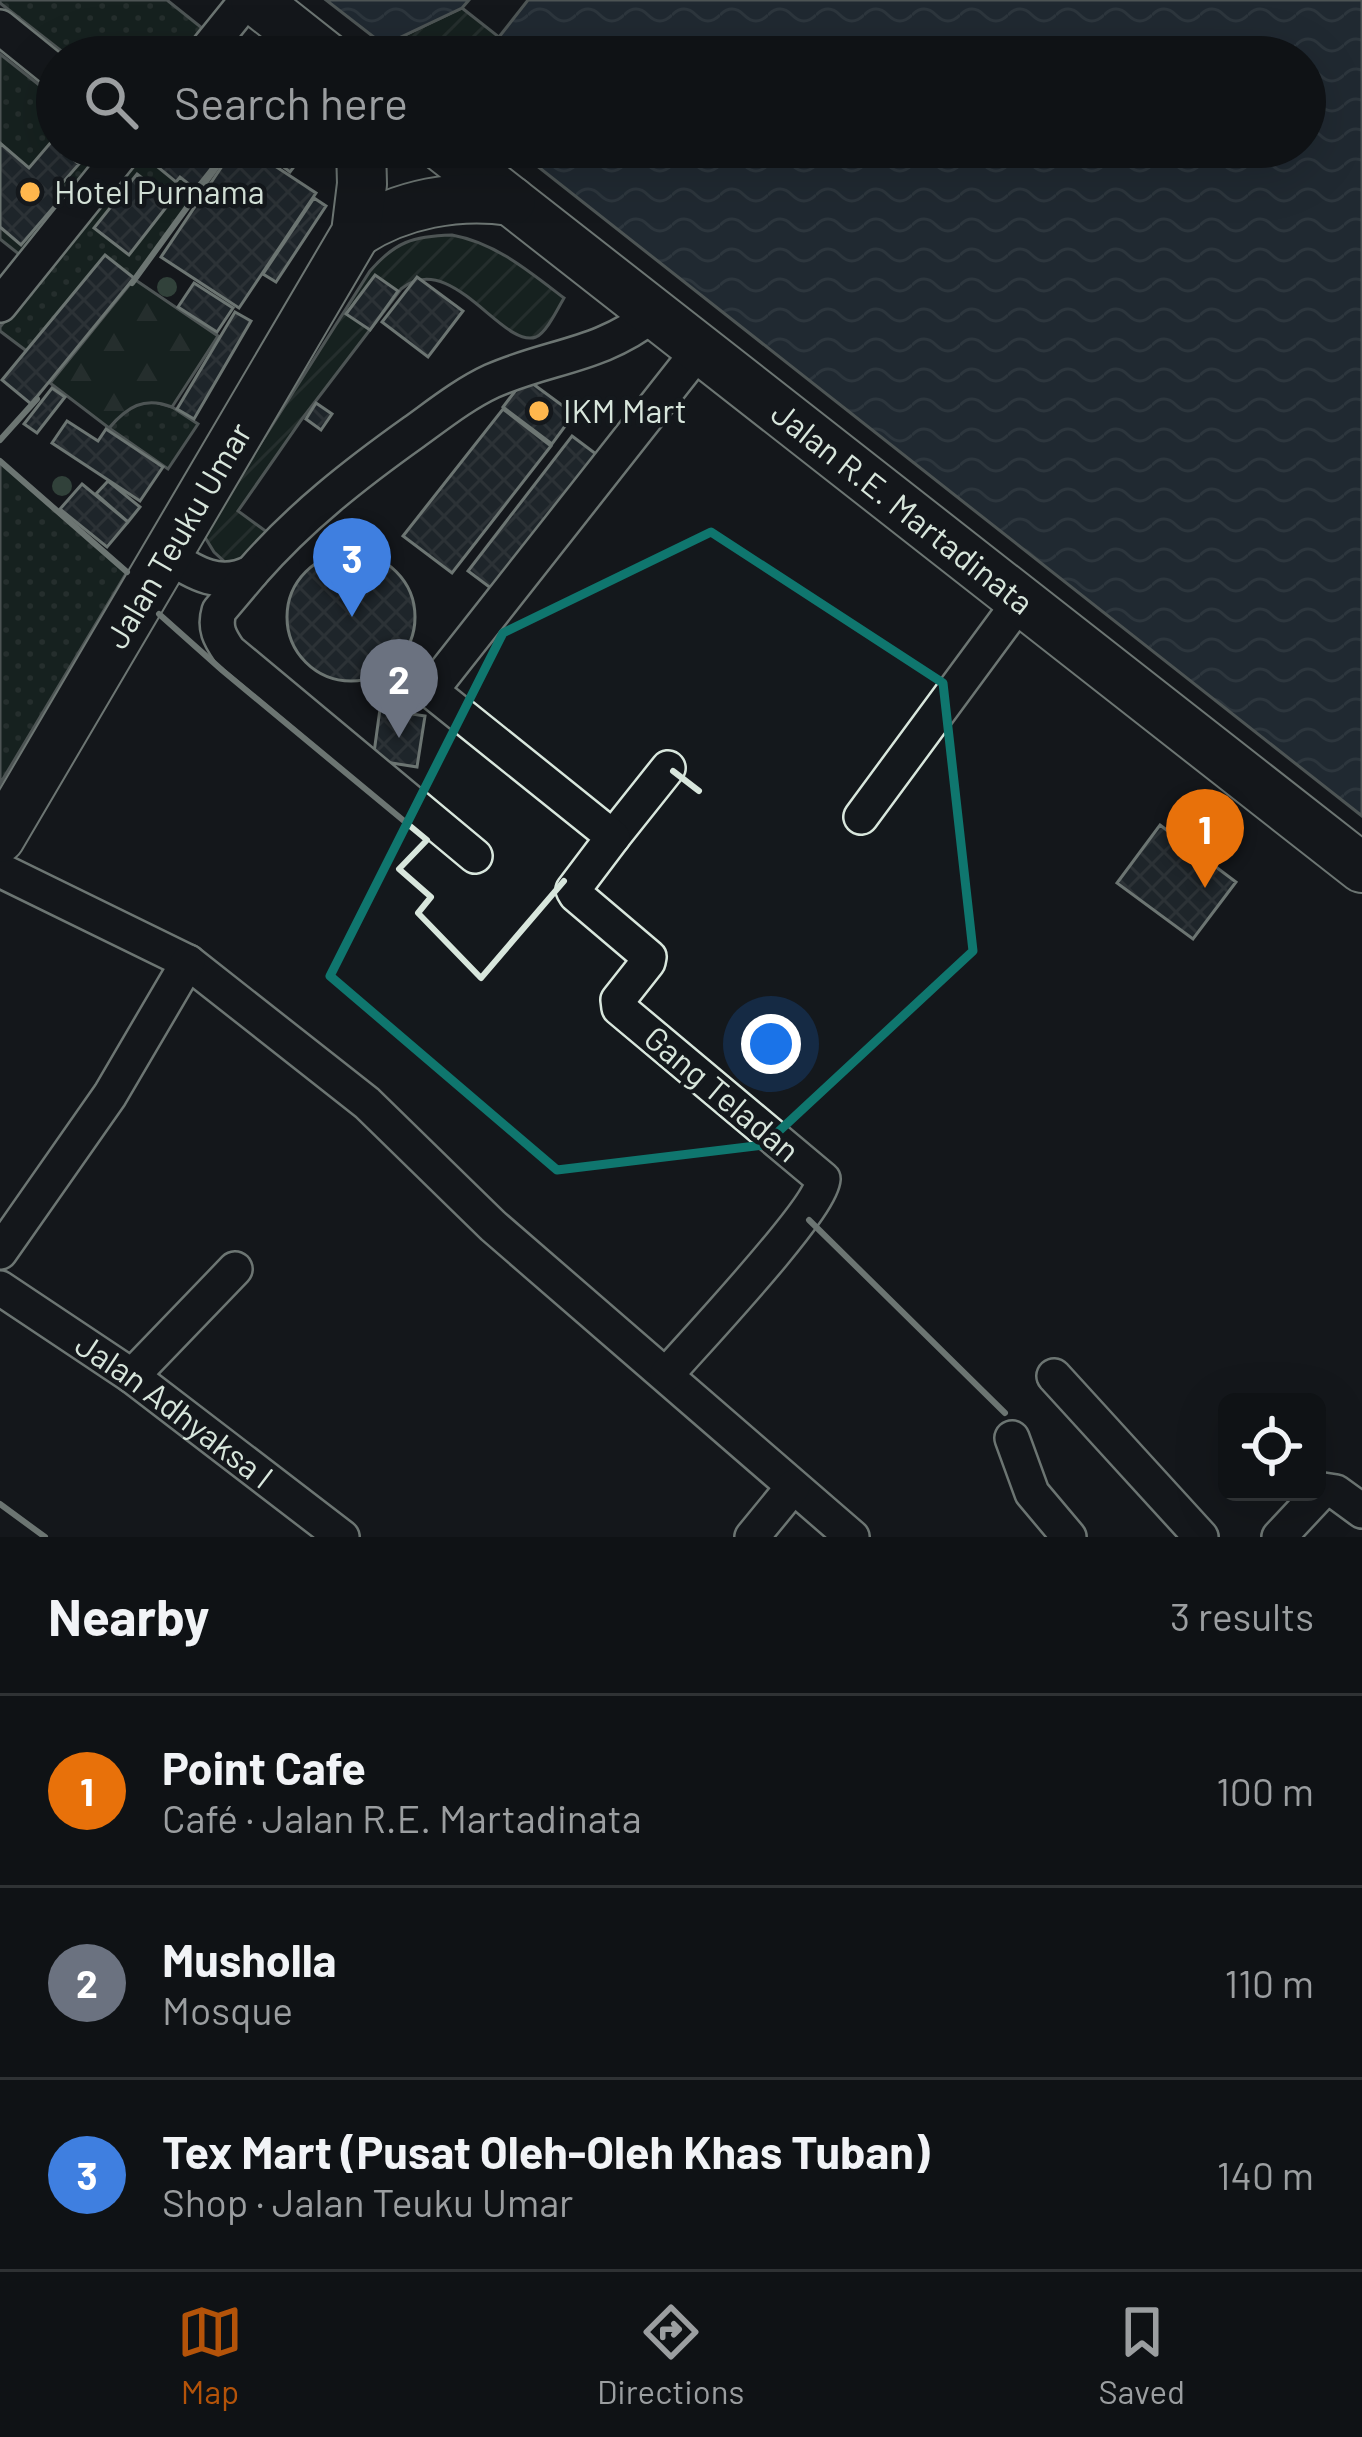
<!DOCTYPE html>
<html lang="en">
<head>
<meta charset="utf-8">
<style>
	:root { --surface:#0f1215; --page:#1d2022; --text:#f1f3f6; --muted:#9b9ea0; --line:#2f3234; --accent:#b45309 }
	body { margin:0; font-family:Barlow,sans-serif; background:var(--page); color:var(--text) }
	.controls { position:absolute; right:36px; bottom:36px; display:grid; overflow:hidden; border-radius:18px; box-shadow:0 12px 48px #0002 }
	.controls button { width:108px; height:108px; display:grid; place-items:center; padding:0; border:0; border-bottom:3px solid var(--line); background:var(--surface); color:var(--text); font:60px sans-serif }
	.you { position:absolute; left:771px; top:1044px; width:42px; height:42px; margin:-30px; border:9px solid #fff; border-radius:50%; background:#1a73e8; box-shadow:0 0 0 18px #1a73e833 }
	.badge { display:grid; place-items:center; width:78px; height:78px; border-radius:50%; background:var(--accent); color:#fff; font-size:39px; font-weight:700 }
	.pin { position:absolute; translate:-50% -99px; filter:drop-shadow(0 3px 6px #0008) }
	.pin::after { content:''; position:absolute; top:63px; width:42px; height:36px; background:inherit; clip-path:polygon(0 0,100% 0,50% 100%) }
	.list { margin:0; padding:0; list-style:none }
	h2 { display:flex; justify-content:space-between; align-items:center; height:156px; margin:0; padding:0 48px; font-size:51px }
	h2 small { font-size:39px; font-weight:400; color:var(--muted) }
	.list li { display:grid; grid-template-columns:78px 1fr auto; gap:36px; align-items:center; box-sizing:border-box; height:192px; padding:0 48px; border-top:3px solid var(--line) }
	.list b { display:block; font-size:45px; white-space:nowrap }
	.list p { margin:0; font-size:39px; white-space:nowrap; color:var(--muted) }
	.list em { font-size:39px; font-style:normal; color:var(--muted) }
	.icon { flex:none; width:66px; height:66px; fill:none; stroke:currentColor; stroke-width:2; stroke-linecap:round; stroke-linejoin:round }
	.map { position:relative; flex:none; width:1362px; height:1537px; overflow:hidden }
	.search { position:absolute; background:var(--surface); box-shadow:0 12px 48px #0002; left:36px; right:36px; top:36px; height:132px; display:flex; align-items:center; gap:30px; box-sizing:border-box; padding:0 42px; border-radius:66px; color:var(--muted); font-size:45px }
	.sheet { height:732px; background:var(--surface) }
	nav { display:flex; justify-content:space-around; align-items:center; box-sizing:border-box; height:168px; border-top:3px solid var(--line); background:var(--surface); font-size:33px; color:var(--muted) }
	nav a { display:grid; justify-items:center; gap:6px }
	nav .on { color:var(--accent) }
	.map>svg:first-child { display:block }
	.grass { fill:url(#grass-dots); stroke:#939e99; stroke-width:3 }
	.forest { fill:url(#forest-firs); stroke:#939e99; stroke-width:3 }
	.garden { fill:url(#garden-furrows); stroke:#939e99; stroke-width:3 }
	.water { fill:url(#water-waves); stroke:#939e99; stroke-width:3 }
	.building { fill:url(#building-cross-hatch); stroke:#d8e6dc; stroke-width:3 }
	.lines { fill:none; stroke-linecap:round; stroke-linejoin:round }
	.minor-casing { stroke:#d8e6dc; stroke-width:38 }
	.highway-casing { stroke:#d8e6dc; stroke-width:52 }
	.minor { stroke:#14181c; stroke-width:33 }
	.highway { stroke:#14181c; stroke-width:48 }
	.wall { stroke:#d8e6dc; stroke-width:6 }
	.tree { fill:#55745f }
	.marked { fill:none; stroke:#0f766e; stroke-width:9; stroke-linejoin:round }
	.poi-dot { fill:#ffb74d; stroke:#14181c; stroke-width:4.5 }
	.labels { text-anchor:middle; stroke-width:9; stroke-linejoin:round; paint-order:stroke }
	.poi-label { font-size:33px; fill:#d8e6dc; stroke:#14181c; text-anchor:start }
	.street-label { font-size:33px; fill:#d8e6dc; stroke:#14181c }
</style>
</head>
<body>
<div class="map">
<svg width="1362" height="1537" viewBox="0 0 1362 1537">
	<defs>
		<pattern id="grass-dots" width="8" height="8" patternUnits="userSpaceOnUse" patternTransform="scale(3)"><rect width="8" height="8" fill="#1a2d24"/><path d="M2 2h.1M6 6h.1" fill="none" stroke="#3b4b43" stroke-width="1.8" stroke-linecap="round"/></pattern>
		<pattern id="forest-firs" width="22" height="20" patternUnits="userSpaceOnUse" patternTransform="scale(3)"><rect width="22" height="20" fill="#1a2d24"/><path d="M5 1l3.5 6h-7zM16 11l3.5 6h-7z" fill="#3b4b43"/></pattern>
		<pattern id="garden-furrows" width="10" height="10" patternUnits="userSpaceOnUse" patternTransform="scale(3)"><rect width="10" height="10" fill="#1a2d24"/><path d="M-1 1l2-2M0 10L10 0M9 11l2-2" fill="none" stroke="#3b4b43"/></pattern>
		<pattern id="water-waves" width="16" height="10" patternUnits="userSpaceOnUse" patternTransform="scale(3)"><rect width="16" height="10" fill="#2f3f4d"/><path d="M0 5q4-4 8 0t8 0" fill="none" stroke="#4c5b66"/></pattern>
		<pattern id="building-cross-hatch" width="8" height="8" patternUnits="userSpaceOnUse" patternTransform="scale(3)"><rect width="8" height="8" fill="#2c363c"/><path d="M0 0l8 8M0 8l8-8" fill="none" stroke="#4a5358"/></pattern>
	</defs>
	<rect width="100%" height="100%" fill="#14181c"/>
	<path class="grass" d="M0,0h167l35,28 -23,29h-110l-69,-54z
		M0,54l57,45v48h49v7l-86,101 -20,-16z
		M144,147h87l-88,121 -86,106 -57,-43v-4z
		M151,401l21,6 26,17 -30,45 -59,-41c12,-15 23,-24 42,-27z
		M0,461l127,111 -127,212z"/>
	<path class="forest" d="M134,279l84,57 -46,71c-28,-11 -45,0 -63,21l-59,-45z"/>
	<path class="garden" d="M462,8l37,29 -4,20h-96l-15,-12z
		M452,235c44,8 78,37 112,63 -6,10 -17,34 -28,39 -33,13 -85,-89 -135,-48l-99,130 -64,92 29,21 -21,30 -20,1 -12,-11 -11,-18 167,-263c25,-29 43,-35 82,-36z"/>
	<path class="water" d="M326,0h143l-7,8 -78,37z
		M528,0h834v816l-849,-669h792v-90h-810l4,-20z"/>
	<path class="building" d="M52,141l27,23 -22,25 7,6 -43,50 -21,-18v-84l29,25z
		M158,147h52l-4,4 12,9 -23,29 -15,-12 -4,5 -22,-18 4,-4 -6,-5z
		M235,147h11l70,46 -77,115 -78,-51z
		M257,147h52l-19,25z
		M137,174l34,27 -42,54 -35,-27z
		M314,198l12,8 -50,76 -13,-8z
		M105,255l29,23 -103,126 -29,-24z
		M375,275l23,16 -28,39 -24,-16z
		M417,277l46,34 -35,46 -46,-35z
		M194,283l39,25 -16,24 -39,-25z
		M235,312l16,9 -57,98 -17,-10z
		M525,378l49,36 -22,30 -49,-37z
		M52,388l13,9 -28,36 -13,-9z
		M316,403l16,11 -11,16 -15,-11z
		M503,409l48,37 -99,127 -49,-37z
		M67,421l31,20 8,-12 57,38 -23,34 -88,-58z
		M572,436l28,21 -104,135 -28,-21z
		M108,481l32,26 -12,15 -32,-28z
		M82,484l46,38 -21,25 -47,-38z
		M287 617a64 64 0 1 1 128 0a64 64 0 1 1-128 0Z
		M380,709l45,7 -8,51 -44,-7z
		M1160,825l76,57 -43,57 -76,-56z"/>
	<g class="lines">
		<defs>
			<g id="minor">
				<path d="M0,27l57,46"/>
				<path d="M201,57l46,-57"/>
				<path d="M0,305l127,-158"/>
				<path d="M168,556c27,17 52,33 84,16 48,-55 103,-98 162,-140 25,-18 50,-38 78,-51 59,-26 107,-24 162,-67"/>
				<path d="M252,572l-33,39c-5,17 1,27 10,40l246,205"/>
				<path d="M861,817l160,-217"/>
				<path d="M613,837l55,-69"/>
				<path d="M0,870l188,92 179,141 126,123 359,311"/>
				<path d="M0,1252l110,-157 78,-133"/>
				<path id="s1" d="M0,1288l132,88 210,161"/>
				<path d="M667,1374c27,-31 154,-165 156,-195l-204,-171 -1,-8 30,-38 1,-5 -73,-62 -3,-5 40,-53 -178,-143 -2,-6 267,-339"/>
				<path d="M132,1376l103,-107"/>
				<path d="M1054,1376l147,161"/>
				<path d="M1012,1438l20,55 37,44"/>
				<path d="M752,1537l41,-50"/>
				<path d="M1279,1537l44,-47 13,2 26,19"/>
			</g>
			<g id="highway">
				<path d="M255,0l72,57"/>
				<path id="s2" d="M442,147l920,721"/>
				<path d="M356,233c44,-29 102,-40 155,-32"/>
				<path id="s3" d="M0,838l356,-605 6,-49 -1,-37"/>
			</g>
		</defs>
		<use href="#minor" class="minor-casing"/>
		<use href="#highway" class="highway-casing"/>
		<use href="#minor" class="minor"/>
		<use href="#highway" class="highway"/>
		<path class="wall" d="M132,283l99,-136
			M0,440l37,-41
			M0,461l127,111
			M159,614l64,57 204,169 -28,29 32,28 -13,16 63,65 83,-97
			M673,771l26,20
			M809,1220l196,193
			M0,1504l45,33"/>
	</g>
	<g class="tree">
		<circle cx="167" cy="287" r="10"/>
		<circle cx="62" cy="486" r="10"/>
	</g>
	<path d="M0 0H1362V1537H0ZM711,532l232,151 30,268 -209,194 -207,25 -227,-194 173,-343z" fill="#14181c" fill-opacity=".55" fill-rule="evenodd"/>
	<path class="marked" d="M711,532l232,151 30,268 -209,194 -207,25 -227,-194 173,-343z"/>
	<g class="poi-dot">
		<circle cx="30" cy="192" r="12"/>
		<circle cx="539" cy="411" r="12"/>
	</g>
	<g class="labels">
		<g class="poi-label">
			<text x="54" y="204">Hotel Purnama</text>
			<text x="563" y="423">IKM Mart</text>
		</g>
		<g class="street-label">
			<text dy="12" stroke="none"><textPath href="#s2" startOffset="585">Jalan R.E. Martadinata</textPath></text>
			<text dy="12" stroke="none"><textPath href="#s3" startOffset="351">Jalan Teuku Umar</textPath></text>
			<text transform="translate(722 1094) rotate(40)" y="12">Gang Teladan</text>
			<text dy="12" stroke="none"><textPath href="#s1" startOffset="213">Jalan Adhyaksa I</textPath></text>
		</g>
	</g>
</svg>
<div class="controls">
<button><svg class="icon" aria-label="locate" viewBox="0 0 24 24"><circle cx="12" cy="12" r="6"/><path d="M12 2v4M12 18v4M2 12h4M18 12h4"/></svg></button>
</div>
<div class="you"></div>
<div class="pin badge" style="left:1205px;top:888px;background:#e8710a">1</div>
<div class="pin badge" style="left:399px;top:738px;background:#6b7280">2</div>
<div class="pin badge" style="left:352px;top:617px;background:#3f7fe0">3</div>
<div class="search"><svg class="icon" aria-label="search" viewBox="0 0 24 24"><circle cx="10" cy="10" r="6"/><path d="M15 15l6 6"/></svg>Search here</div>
</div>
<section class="sheet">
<h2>Nearby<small>3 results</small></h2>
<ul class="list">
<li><span class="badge" style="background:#e8710a">1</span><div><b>Point Cafe</b><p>Café · Jalan R.E. Martadinata</p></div><em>100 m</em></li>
<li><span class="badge" style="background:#6b7280">2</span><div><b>Musholla</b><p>Mosque</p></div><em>110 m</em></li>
<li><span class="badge" style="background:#3f7fe0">3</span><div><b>Tex Mart (Pusat Oleh-Oleh Khas Tuban)</b><p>Shop · Jalan Teuku Umar</p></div><em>140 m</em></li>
</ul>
</section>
<nav>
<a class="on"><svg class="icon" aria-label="map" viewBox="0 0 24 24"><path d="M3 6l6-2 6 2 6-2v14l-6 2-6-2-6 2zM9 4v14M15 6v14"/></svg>Map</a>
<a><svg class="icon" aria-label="directions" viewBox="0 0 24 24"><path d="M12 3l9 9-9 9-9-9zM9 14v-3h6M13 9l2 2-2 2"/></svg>Directions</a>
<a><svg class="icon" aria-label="saved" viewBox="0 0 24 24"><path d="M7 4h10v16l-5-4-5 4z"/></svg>Saved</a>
</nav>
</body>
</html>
